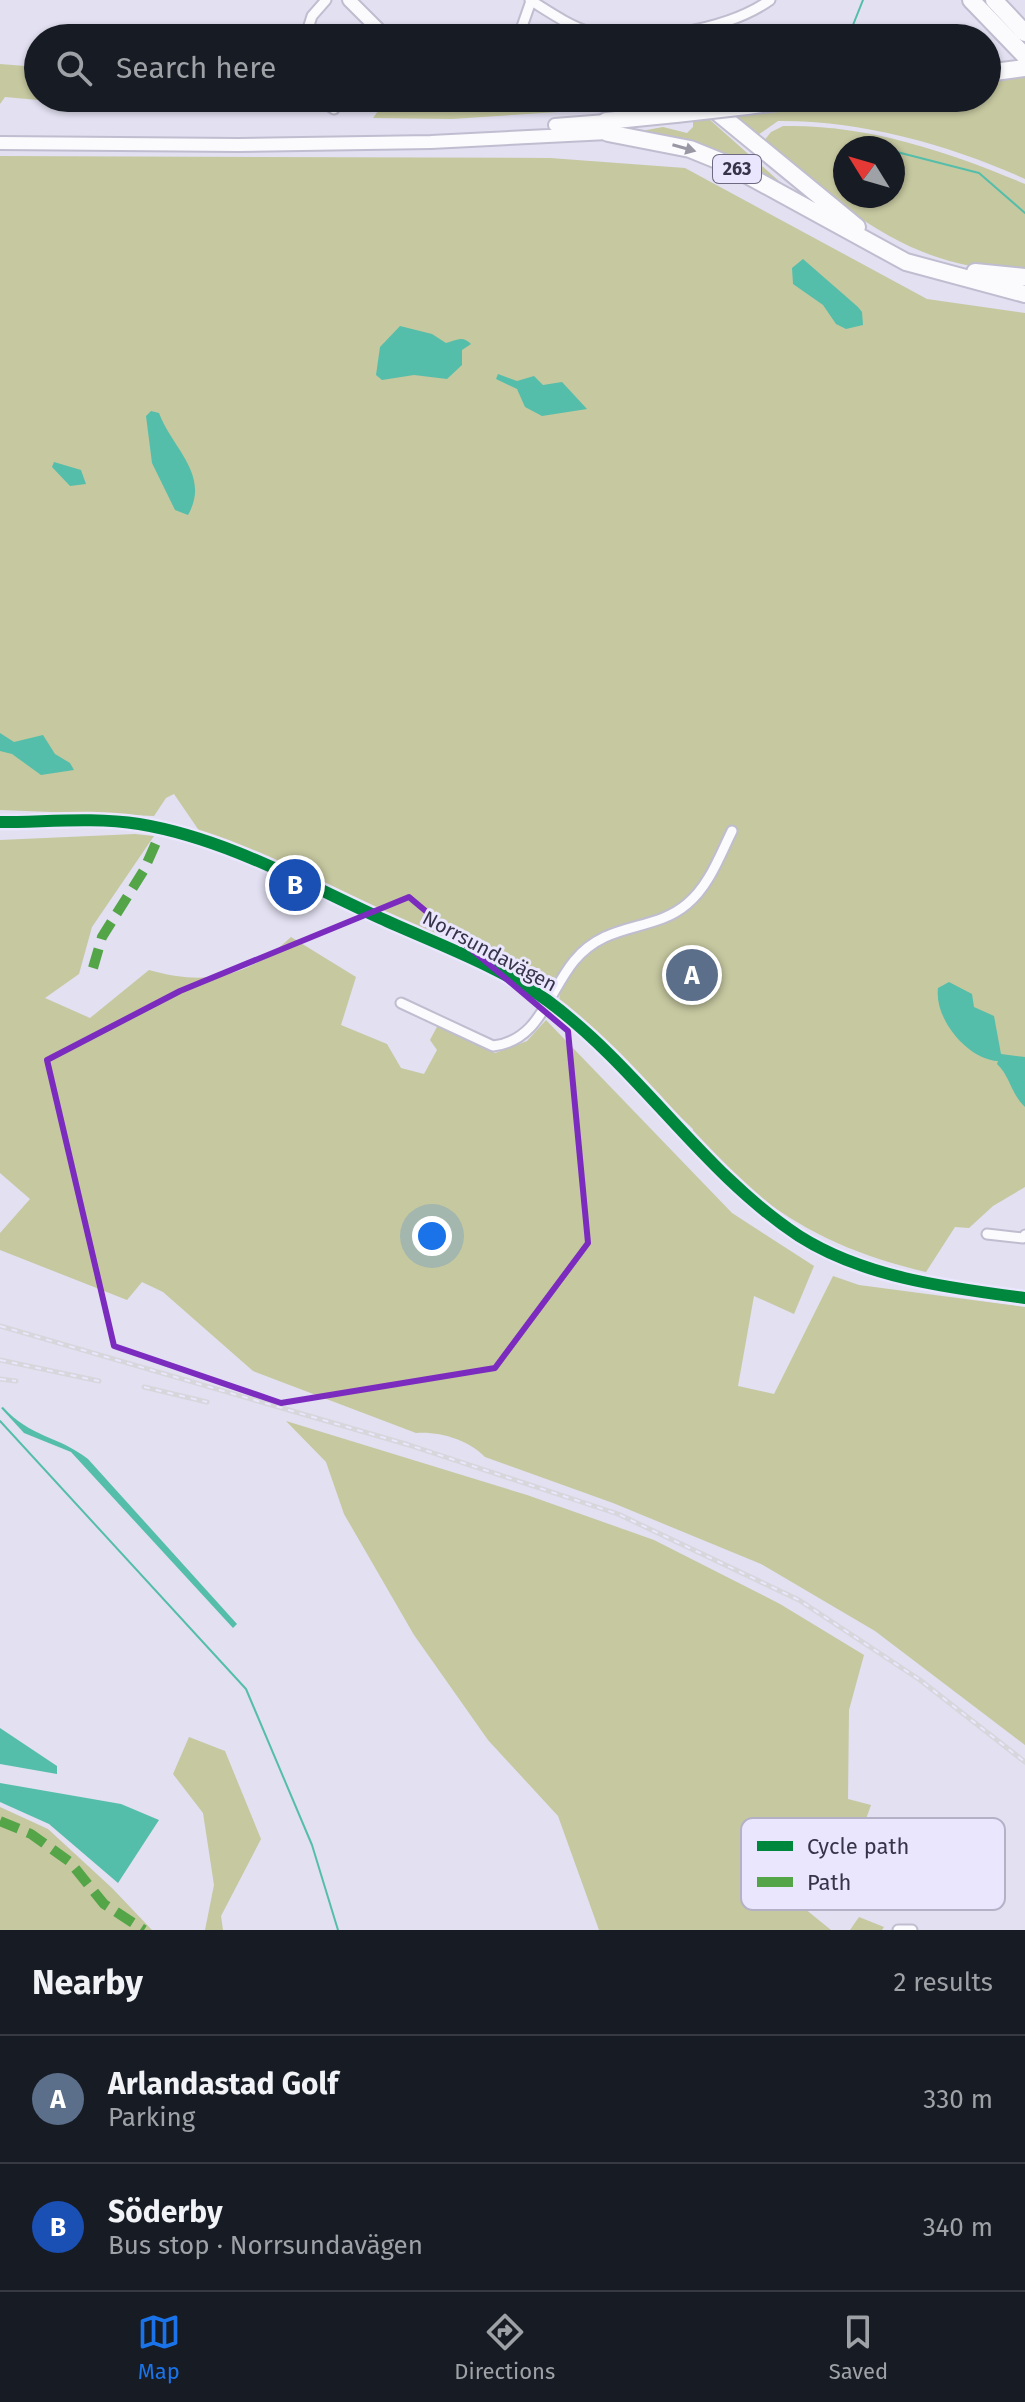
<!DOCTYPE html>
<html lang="en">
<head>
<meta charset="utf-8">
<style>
	:root { --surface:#171b24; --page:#242831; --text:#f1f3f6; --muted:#9ea1a6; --line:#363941; --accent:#1a73e8 }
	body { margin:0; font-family:"Fira Sans",sans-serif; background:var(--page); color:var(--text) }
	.compass { position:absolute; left:833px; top:136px; width:72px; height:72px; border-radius:50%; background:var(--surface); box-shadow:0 2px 6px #0004; rotate:307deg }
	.you { position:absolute; left:432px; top:1236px; width:28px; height:28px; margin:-20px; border:6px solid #fff; border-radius:50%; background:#1a73e8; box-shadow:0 0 0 12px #1a73e833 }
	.badge { display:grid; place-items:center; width:52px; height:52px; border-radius:50%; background:var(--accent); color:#fff; font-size:26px; font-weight:700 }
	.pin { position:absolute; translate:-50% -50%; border:4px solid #fff; box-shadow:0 2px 8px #0006 }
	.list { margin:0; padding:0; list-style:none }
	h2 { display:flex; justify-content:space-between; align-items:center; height:104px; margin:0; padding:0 32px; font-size:34px }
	h2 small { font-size:26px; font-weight:400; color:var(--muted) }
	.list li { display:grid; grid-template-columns:52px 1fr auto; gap:24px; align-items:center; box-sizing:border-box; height:128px; padding:0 32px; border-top:2px solid var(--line) }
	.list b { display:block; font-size:30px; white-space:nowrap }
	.list p { margin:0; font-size:26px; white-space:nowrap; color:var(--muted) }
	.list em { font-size:26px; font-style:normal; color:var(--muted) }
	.icon { flex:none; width:44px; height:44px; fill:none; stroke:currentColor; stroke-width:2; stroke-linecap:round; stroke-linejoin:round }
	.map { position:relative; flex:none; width:1025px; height:1930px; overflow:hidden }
	.search { position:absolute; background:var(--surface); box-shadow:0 2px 6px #0004; left:24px; right:24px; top:24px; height:88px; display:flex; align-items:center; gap:20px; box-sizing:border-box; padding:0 28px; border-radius:44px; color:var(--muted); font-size:30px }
	.sheet { height:360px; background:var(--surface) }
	nav { display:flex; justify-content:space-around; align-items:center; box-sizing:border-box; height:112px; border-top:2px solid var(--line); background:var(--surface); font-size:22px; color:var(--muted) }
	nav a { display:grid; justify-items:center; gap:4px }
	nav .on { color:var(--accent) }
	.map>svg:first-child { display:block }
	.green { fill:#c6c8a0; fill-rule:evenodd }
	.water { fill:#54beaa }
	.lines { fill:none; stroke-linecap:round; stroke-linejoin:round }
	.stream { stroke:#54beaa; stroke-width:2 }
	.street-casing { stroke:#bfbdcf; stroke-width:13 }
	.secondary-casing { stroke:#bfbdcf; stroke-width:16 }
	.highway-casing { stroke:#bfbdcf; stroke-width:20 }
	.street { stroke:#fbfafd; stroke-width:9 }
	.secondary { stroke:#fbfafd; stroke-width:12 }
	.highway { stroke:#fbfafd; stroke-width:16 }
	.rail-casing { stroke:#d6d6db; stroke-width:5 }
	.rail { stroke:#e9e6fd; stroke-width:2; stroke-dasharray:6; stroke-linecap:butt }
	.highway-bridge-casing { stroke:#bfbdcf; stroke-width:20; stroke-linecap:butt }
	.highway-bridge { stroke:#fbfafd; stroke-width:16 }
	.quiet { stroke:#53a547; stroke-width:10; stroke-dasharray:20 10; stroke-linecap:butt }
	.cycleway-casing { stroke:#e9e6fd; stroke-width:17 }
	.cycleway { stroke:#00873e; stroke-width:12 }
	.oneway { fill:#9997a4 }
	.marked { fill:none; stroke:#7b2cbf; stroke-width:6; stroke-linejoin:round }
	.labels { text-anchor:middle; stroke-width:6; stroke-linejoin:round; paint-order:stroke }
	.shield { fill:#e9e6fd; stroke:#6c6980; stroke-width:2 }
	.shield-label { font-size:18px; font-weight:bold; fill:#37344a }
	.street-label { font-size:20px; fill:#37344a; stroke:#e9e6fd }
	.key { fill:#e9e6fd; stroke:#b4b1c7; stroke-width:2 }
	.key-label { font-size:22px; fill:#37344a }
</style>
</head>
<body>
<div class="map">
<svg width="1025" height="1930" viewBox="0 0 1025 1930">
	<rect width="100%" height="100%" fill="#e2e0f1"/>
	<path class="green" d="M0,64l38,3v31h69l-2,8 -100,-9 -5,7z
		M1025,78v101c-74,-34 -166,-59 -247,-58l-23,16 -47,-39h67l-20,14 113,-14h119v-18z
		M387,98h264l16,7 -215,14 -79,-1z
		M709,119l90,80 -163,-67 27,-5 24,6 6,-6v-6z
		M783,126c83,-2 167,26 242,58v87c-115,0 -178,-61 -262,-129l8,-10zM845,148h48v48h-48z
		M0,156l550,2 135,10 242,131 98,14v874l-32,19 -24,22 -14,-1 -29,45c-100,-23 -164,-63 -235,-137l2,-6 -134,-128 1,-8 -9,-7 -9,2 -342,-156 -26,-38 -8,4 -12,18 -154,-6z
		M135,834l19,2 -62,91 -13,47 -34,24 45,20 59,-48c56,16 99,8 142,-33l65,40 -15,48 46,19 14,24 23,6 13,-24 -7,-10 9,-17 56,30 32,-12 19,-21 186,193 82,53 -20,48 -40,-18 -16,90 36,8 59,-118 26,9 166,22v438l-150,-114 -114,-67 -148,-61 -128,-46c-16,-17 -46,-26 -69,-24l-163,-62 -90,-79 -21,-10 -15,18 -127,-50v-17l30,-34 -30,-26v-333z
		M286,1421l241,74 127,45 126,64 84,51 -15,55 -1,89 23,6 -19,53 -9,3 -13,-16 -44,32 -3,14 48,39h-232l-41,-114 -70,-76 -74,-105 -70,-121 -18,-52z
		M189,1737l36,14 36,88 -40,77 2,14h-18l9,-45 -11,-72 -30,-39z
		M0,1807l48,22 64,59 40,42h-152z
		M859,1917l25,10 -2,3h-32z"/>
	<path class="water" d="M803,259l55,48 4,5 1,13 -17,4 -10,-5 -13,-19 -30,-21 -1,-16z
		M400,326l32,8 14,9c10,-3 17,-8 25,1l-9,6v15l-15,14 -33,-4 -32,5 -6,-5 4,-28z
		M498,374l19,7 17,-5 9,9 19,-3 25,27 -45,7 -17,-9 -8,-18 -21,-10z
		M151,411l8,2c13,35 52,62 29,102l-13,-5 -23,-47 -6,-47z
		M54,462l27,8 5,14 -16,2 -18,-19z
		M0,733l14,9 29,-7 12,19 15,9 4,7 -33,5 -29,-21 -12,-3z
		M949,982l23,12 2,13 20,9 7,38 24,3v50c-14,-13 -15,-31 -28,-43l1,-3c-29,-1 -64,-41 -60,-73z
		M3,1407c28,31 54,28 85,52l149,165 -4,4 -162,-176 -47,-19 -23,-25z
		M0,1728l57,38v8l-57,-10z
		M0,1783l121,21 38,16 -41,63 -69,-59 -49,-22z"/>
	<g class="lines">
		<path class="stream" d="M851,30l12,-30
			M850,144l25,4
			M893,151l86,22 46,40
			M0,1421l246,268 66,156 26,85"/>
		<defs>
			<path id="street" d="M530,0c18,11 39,26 60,32 50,13 138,-2 180,-32
				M305,38l7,-22 14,-16
				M518,38l13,-37
				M316,98l18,11
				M401,1003l92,43c46,-5 55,-53 81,-85 34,-41 79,-28 113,-57 22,-18 33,-49 45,-73
				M987,1234l36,4 2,-3
				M898,1930h14"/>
			<path id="secondary" d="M349,0l38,38
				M555,125l51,-4
				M0,143l238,2 193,-3 177,-9
				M0,822c46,0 94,-5 139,2 85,14 163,58 241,94 55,25 119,48 168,83 93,69 154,171 251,235 66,42 151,52 226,62"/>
			<path id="highway" d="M971,0l54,56
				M994,0l31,33
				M987,73l38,-5
				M700,98l157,129
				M747,106l62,-8
				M606,121l70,-7
				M608,133l82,16 37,15 179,98 119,32
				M975,272l50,5"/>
		</defs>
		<use href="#street" class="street-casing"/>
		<use href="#secondary" class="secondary-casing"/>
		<use href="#highway" class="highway-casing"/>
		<use href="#street" class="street"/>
		<use href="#secondary" class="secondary"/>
		<use href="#highway" class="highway"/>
		<defs>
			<path id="rail" d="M0,1326l409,119 209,69 181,86 121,80 105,82
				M0,1360l99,21
				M0,1379l16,2
				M144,1387l63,15"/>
		</defs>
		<use href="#rail" class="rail-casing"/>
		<use href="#rail" class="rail"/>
		<defs>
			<path id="highway-bridge" d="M676,114l71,-8"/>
		</defs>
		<use href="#highway-bridge" class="highway-bridge-casing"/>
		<use href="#highway-bridge" class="highway-bridge"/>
		<path class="quiet" d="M93,968l9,-31 42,-67 18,-41
			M0,1821l31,13 39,28 34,42 40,26"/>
		<defs>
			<path id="cycleway" d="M0,822c46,0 94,-5 139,2 85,14 163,58 241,94 55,25 119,48 168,83 93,69 154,171 251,235 66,42 151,52 226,62"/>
		</defs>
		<use href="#cycleway" class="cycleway-casing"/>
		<use href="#cycleway" class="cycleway"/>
	</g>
	<defs><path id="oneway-solid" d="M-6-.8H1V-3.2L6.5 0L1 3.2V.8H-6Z" transform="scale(2)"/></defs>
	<use class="oneway" href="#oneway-solid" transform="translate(684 148) rotate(16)"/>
	<path class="marked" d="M409,897l159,134 20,212 -93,125 -214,35 -167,-57 -67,-286 133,-69z"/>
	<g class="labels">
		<rect class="shield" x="713" y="155" width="48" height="28" rx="6"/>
		<g class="shield-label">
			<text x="737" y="175">263</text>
		</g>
		<g class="street-label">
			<text transform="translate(490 951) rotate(28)" y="7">Norrsundavägen</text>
		</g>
	</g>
	<rect x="741" y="1818" width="264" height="92" rx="12" class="key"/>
	<rect x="757" y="1841" width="36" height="10" fill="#00873e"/>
	<rect x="757" y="1877" width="36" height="10" fill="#53a547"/>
	<g class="key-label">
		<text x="807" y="1854">Cycle path</text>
		<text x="807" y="1890">Path</text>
	</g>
</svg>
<svg class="compass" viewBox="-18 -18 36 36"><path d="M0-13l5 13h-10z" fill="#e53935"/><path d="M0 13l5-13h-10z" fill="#9ea1a6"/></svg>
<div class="you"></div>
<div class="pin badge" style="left:692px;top:975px;background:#5c6f8a">A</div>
<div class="pin badge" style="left:295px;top:885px;background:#1a4fb4">B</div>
<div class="search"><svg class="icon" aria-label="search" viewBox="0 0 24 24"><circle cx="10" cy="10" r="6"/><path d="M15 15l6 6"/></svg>Search here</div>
</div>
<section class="sheet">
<h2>Nearby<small>2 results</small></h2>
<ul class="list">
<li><span class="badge" style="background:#5c6f8a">A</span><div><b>Arlandastad Golf</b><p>Parking</p></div><em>330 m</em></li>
<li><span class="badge" style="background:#1a4fb4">B</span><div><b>Söderby</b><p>Bus stop · Norrsundavägen</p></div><em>340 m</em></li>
</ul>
</section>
<nav>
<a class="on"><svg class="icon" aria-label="map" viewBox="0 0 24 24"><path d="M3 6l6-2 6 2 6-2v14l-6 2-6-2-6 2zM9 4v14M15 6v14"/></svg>Map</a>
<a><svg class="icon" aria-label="directions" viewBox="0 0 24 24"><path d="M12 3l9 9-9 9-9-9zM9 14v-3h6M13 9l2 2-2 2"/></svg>Directions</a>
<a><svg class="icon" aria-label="saved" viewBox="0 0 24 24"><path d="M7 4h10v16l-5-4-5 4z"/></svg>Saved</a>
</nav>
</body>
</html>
